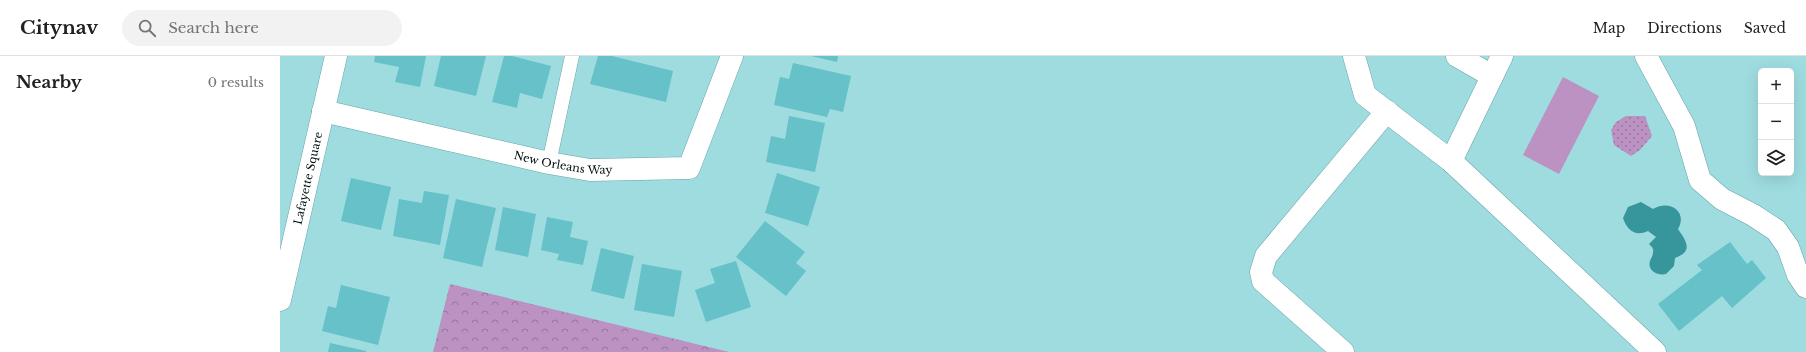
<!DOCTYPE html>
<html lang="en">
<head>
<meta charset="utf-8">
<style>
	:root { --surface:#fff; --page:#f2f2f2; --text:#202124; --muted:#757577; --line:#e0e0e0 }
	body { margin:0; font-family:"Libre Baskerville",serif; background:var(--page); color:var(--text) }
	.controls { position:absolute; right:12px; top:12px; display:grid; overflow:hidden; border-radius:6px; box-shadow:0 4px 16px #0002 }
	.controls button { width:36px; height:36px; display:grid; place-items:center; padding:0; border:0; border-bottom:1px solid var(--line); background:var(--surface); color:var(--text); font:20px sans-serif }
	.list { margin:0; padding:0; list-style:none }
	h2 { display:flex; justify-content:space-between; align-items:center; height:52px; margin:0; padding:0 16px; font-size:17px }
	h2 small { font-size:13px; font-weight:400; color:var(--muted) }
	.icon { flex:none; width:22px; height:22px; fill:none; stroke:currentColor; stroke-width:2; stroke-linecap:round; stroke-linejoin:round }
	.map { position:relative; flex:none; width:1526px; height:296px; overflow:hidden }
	header { display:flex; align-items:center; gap:24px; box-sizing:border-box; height:56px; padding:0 20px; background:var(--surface); border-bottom:1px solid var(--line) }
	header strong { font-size:19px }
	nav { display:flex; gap:22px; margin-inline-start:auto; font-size:14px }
	.search { width:280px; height:36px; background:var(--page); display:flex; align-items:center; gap:10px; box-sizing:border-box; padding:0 14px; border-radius:22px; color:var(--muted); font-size:15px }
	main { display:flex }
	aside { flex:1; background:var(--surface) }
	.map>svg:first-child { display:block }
	.grass { fill:url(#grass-dots) }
	.forest { fill:url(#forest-crowns) }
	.garden { fill:#bb92c2 }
	.water { fill:#36969c }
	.building { fill:#66c1c8 }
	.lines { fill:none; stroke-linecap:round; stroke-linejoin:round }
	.service-casing { stroke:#66a3a7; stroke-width:15 }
	.minor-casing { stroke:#66a3a7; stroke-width:23 }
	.service { stroke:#fff; stroke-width:14 }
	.minor { stroke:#fff; stroke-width:22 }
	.labels { text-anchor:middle; stroke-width:3; stroke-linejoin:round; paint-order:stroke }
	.street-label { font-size:11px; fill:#001012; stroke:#d8f7f8 }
</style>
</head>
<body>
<header>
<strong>Citynav</strong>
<div class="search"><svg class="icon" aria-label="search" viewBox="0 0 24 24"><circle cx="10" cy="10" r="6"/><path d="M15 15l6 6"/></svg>Search here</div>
<nav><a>Map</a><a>Directions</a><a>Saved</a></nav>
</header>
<main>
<aside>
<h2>Nearby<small>0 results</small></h2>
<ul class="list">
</ul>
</aside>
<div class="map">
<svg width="1526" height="296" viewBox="0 0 1526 296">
	<defs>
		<pattern id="grass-dots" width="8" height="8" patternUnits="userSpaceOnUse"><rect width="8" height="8" fill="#bb92c2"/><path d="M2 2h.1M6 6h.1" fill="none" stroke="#96769c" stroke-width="1.8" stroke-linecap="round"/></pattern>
		<pattern id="forest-crowns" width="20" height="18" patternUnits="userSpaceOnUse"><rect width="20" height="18" fill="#bb92c2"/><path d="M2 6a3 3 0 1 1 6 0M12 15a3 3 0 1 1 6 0" fill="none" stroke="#96769c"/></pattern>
	</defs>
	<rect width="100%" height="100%" fill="#9edce0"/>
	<path class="grass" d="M1346,60h19l7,20 -12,14 -9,6 -17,-11 -3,-15 5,-8z"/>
	<path class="forest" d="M170,228l279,68h-296z"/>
	<path class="garden" d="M1283,21l36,19 -40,78 -36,-19z"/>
	<path class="water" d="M1361,146l12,7c17,-10 35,3 25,20 8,12 16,22 -3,29l-1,8 -8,8c-8,2 -19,-3 -16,-13 1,-3 3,-5 3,-9 1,-3 -1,-5 -4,-8l7,-7 -8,-6c-13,6 -21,-1 -25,-13l5,-11z"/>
	<path class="building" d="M95,0h51l-6,31 -25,-5 4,-15 -25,-5z
		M161,0h45l-10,40 -42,-10z
		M224,0h8l39,10 -9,33 -22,-6 -3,15 -25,-6z
		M318,0h14l61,15 -7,31 -76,-18z
		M531,0h27l-1,6z
		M513,7l58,13 -8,36 -13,-3 -3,8 -53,-12 6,-28 9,2z
		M509,60l36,7 -10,49 -49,-10 5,-26 14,3z
		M497,117l43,14 -12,39 -43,-13z
		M71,122l40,9 -10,43 -40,-9z
		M144,135l25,4 -9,50 -47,-9 6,-37 23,4z
		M176,143l40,9 -14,59 -39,-9z
		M223,151l33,7 -8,43 -33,-7z
		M267,161l26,5 -3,15 18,4 -5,24 -26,-5 2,-6 -18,-4z
		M485,165l40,31 -9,11 10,8 -20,25 -50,-39z
		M1450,186l17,22 5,-4 14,18 -34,30 -10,-12 -43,35 -21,-27 44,-34 -5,-5z
		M321,192l33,8 -10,43 -33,-8z
		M456,205l15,46 -45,15 -11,-32 20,-7 -5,-14z
		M362,208l40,7 -8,46 -40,-7z
		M61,229l49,12 -12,48 -56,-14 6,-25 8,2z
		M50,287l36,8v1h-38z"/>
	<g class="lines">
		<defs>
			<path id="service" d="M269,107l23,-107"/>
			<g id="minor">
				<path d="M1074,0l11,39 86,66 204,191"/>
				<path d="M1177,0l35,20"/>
				<path d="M1366,0l38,70 16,54 22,19 31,16 23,15 12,17 10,28 8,12"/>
				<path id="s1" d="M43,55l226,52 41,7 99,-2 43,-112"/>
				<path d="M1171,105l51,-105"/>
				<path id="s2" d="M0,244l56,-244"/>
				<path d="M1063,296l-80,-71 -2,-9 5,-16 121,-145"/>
			</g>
		</defs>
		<use href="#service" class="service-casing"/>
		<use href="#minor" class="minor-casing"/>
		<use href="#service" class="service"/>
		<use href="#minor" class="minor"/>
	</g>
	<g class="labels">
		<g class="street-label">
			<text dy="4" stroke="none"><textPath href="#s1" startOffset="246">New Orleans Way</textPath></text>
			<text dy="4" stroke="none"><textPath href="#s2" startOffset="125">Lafayette Square</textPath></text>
		</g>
	</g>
</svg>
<div class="controls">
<button>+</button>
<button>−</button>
<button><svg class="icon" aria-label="layers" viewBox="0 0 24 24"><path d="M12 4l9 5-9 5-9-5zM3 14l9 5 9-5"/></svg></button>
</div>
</div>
</main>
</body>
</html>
